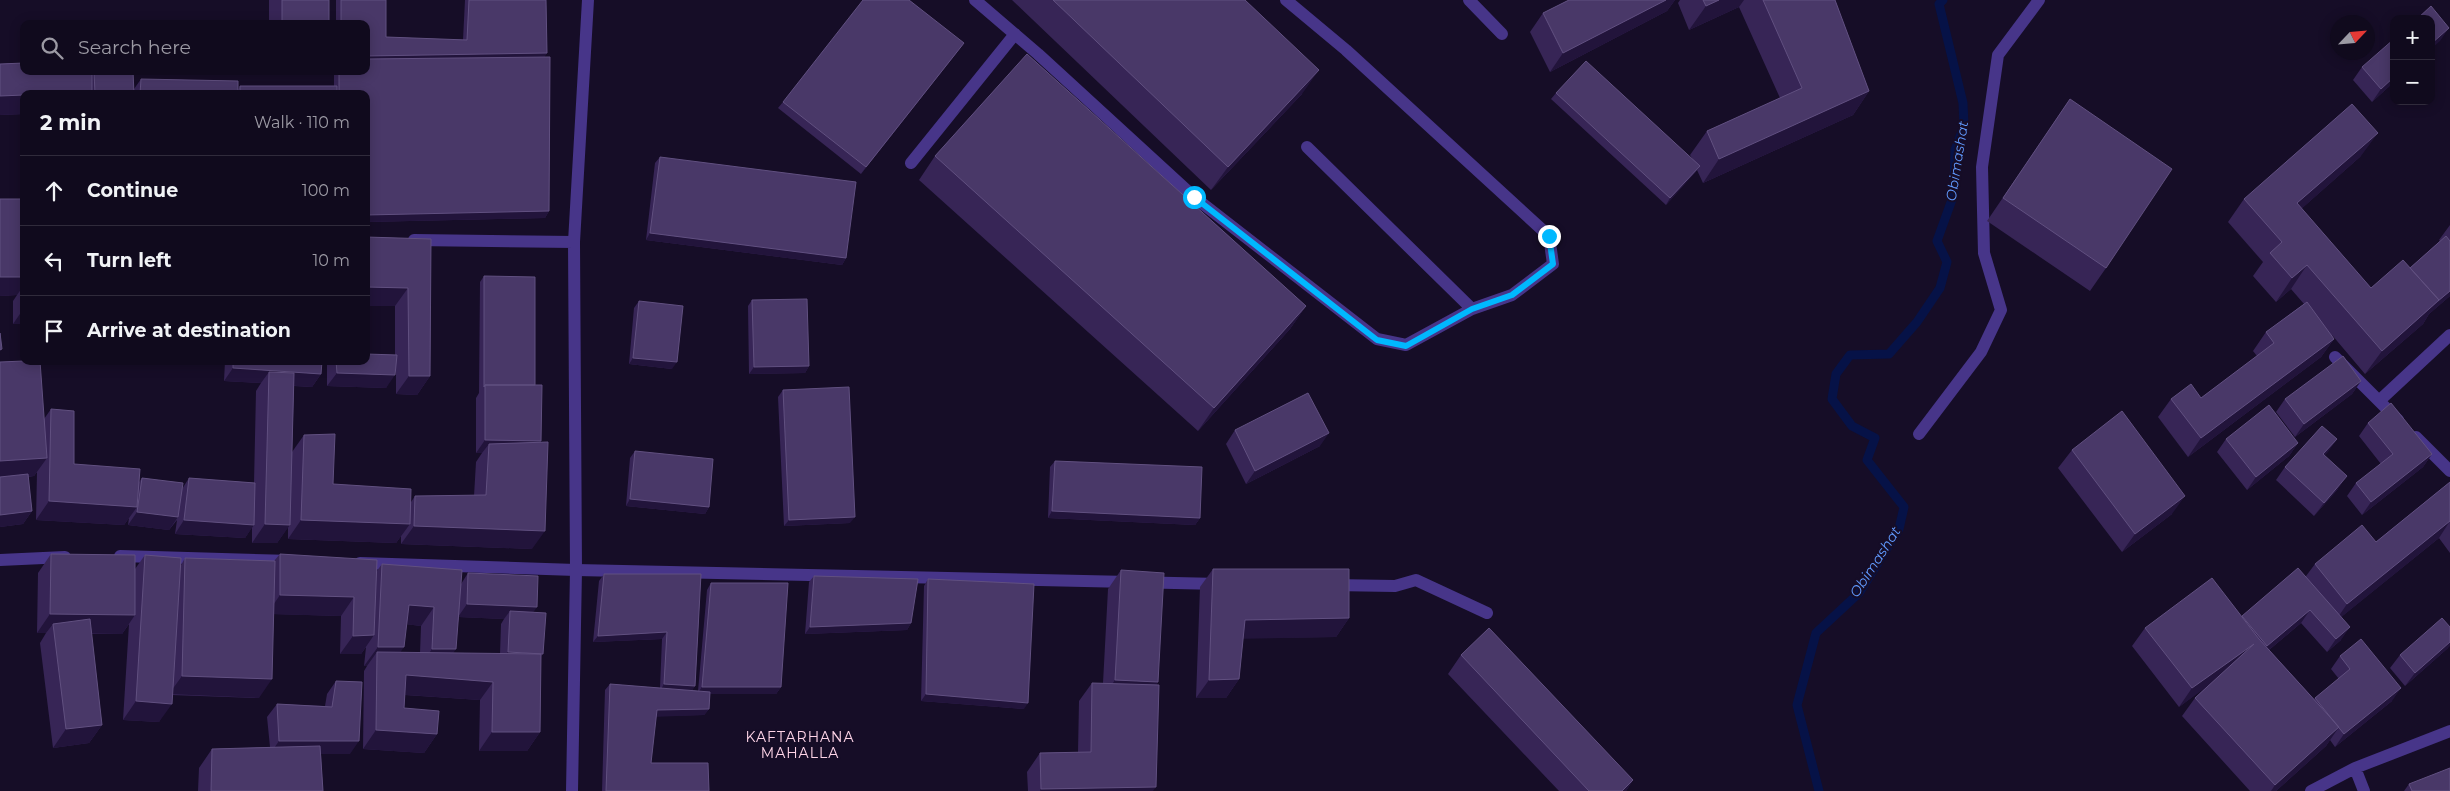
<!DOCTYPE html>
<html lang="en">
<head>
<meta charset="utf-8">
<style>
	:root { --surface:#100a1d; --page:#1e182a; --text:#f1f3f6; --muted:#9c9aa4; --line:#302b3b }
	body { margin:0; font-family:Montserrat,sans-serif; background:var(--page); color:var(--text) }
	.controls { position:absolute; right:15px; top:15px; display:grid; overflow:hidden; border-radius:10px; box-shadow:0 2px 12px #0003 }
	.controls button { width:45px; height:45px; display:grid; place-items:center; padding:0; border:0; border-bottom:1px solid var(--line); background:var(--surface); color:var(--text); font:25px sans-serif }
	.compass { position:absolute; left:2330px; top:15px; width:45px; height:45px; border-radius:50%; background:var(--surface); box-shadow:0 2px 12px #0003; rotate:64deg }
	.stop { position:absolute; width:15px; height:15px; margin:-11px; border:4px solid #00b8fe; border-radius:50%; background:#fff }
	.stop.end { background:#00b8fe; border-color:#fff; box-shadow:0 1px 5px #0008 }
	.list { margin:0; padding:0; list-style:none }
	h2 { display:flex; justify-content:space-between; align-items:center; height:65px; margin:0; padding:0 20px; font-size:21px }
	h2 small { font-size:16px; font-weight:400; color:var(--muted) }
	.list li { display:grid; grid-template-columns:32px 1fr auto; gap:15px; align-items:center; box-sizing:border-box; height:70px; padding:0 20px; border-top:1px solid var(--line) }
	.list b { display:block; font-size:19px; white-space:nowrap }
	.list em { font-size:16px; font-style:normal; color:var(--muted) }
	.icon { flex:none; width:28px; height:28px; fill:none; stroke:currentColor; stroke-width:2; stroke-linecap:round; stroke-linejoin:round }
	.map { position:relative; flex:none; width:2450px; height:791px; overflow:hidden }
	.search { position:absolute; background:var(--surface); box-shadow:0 2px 12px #0003; left:20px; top:20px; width:350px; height:55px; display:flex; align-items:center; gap:12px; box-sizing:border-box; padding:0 18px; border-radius:10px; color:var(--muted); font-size:19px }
	.panel { position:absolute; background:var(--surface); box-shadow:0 2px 12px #0003; left:20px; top:90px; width:350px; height:275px; border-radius:10px }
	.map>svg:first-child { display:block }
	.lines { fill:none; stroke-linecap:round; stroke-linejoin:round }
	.stream { stroke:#061247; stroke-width:9 }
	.lane { stroke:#473589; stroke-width:12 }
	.street { stroke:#473589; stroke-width:12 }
	.wall { fill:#372556; fill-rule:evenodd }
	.shaded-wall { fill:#22143b }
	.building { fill:#493868; stroke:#615080 }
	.route { stroke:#00b8fe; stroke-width:6 }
	.labels { text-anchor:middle; stroke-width:4; stroke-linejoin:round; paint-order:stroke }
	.water-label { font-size:14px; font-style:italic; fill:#619aff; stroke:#160d27 }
	.neighbourhood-label { font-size:14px; letter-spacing:1px; fill:#ffd5e8; stroke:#160d27 }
</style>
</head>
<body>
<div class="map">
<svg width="2450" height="791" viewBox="0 0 2450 791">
	<rect width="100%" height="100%" fill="#160d27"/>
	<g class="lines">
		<path class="stream" d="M1819,791l-22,-86 19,-72 43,-40 40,-64 5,-22 -37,-47 8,-22 -23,-12 -20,-27 4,-25 14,-19 39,-1 28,-32 23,-34 7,-26 -10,-21 17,-47 1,-44 9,-24 -1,-23 -24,-99 4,-4"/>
		<path class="lane" d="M975,0l63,54 156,143 183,142 29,6 66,-36 40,-14 41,-31 -4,-28 -203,-186 -60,-50
			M1307,147l165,162
			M911,163l104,-129
			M120,556l172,5
			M0,560l65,-3
			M360,563l216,7 644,14
			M1332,585l63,1 21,-6 71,33"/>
		<path class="street" d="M1469,0l33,34
			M414,240l160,2
			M2335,357l44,44
			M2398,420l-19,-19 71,-66
			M1919,434l62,-82 20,-42 -17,-57 -2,-86 16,-112 41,-55
			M2416,437l34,34
			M2355,768l9,23
			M572,791l4,-221 -2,-328 14,-242
			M2311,791l44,-23 95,-37"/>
	</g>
	<path class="wall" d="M269,0h60v24h-60z
		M336,0h50v37l77,3 2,-40h81l1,53 -3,4h6l-1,154 -4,7 -179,4v-128h-342v20l-24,1v-51l24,-1v8h68v4l2,-4h39l1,18 7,-10 97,2v9l2,-4h94v-15h32v-47h-30z
		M1012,0h233l57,94 -91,96z
		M1569,0h106l-8,11 -117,61 -20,-40 13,-19z
		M1680,0h155l34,91 -16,24 -150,68 -6,-13 -31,35 -115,-106 5,-6 137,67 -3,-5 17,-24 73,-33 -41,-91 -50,23 -11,-27z
		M964,43l-103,131 -83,-66 5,-6z
		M2362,67l32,15 -22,20 -19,-22z
		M2070,99l36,169 -16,23 -103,-70z
		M935,156l371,150 -16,23 -92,102 -279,-251z
		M2361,156l-60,53 70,79 39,-20 30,-27 -1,-1 11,-15v71l-21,18 -6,10 -58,50 -33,-39 2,4 -13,18 -133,100 -30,-40 13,-18 30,-1 56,-42 -4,-5 13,-19 38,-28 -13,-15 -15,13 -23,-26 10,-14 -35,-40 16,-23z
		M660,157l186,101 -4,7 -196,-25 9,-77z
		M0,199h24v125h-11v-23l4,-6 -17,1z
		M366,237l65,2 -1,137 -13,19 -21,-1v-27l-10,21 -59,-2v-21l2,-4h37l29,-6v-49h-29z
		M484,276l51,109 5,57 -8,107 -131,-5v-8l-5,7 -108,-4v-12l-11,16h-25v-16l-7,11 -70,-4 2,-14 -8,10 -41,-5 1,-7 -5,7 -88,-5 1,-48 -3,4 -6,1 4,34 -9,13 -23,3v-165l44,57 7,-10 23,55 65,18 3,-4 40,11 7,-11 65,5 2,-92 5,-8 -37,-2 1,-20h97l-1,13 -9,13 -18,-1 -2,66 12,-17 29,49 78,18 4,-6h59l2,-34 6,-9h-6v-55l3,-5 1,-111z
		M752,300l57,66 -4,7 -56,1 -1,-68z
		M639,301l33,68 -43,-5 5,-56z
		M2361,381l-9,13 -57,43 -19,-25 9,-13z
		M783,390l67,133 -66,3 -6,-129z
		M2368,423l64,31 -9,13 -61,48 -15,-19 9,-13 25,-19 -22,-28z
		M1235,430l85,16 -74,38 -20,-40z
		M2226,439l72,4 -9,13 -42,34 -30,-38z
		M2337,439l-13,17 14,33 -24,27 -38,-36 9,-13z
		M2072,450l100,64 -50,38 -64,-84z
		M635,451l74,56 -4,7 -79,-8 4,-48z
		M1055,461l145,57 -5,7 -147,-7 2,-51z
		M2450,482v71l-11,-15 -98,79v23l-14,12 -26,-29 -32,27 45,49 25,-20 -8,-10 9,-13 52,45 -57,46 -5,-7 -4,6 -50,45h-26l-68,-75 13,-18 13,-13 -29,22 -47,-61 13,-18 97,-11 64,-41 9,-12 61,-22z
		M51,554l84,15 10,-14 36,10 4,-7 89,3 6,-7 96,18 6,-8 79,20 7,-11 65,39 8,46 -1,74 -13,19h-48l1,-51 -75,-5 -1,13 33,26 -13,19 -61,-4 1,-78 3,-5h-3l2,-19 -5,7h-21l1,-38 -67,-2 -15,84 -87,-3 -13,27 -36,-2 6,-96 -7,10h-31l11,91 -13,18 -36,5 -13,-105 6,-10h-9l1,-60zM459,617l45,2 -3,5 -1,30 -47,-1zM406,624l15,2 -1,27 -20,-1z
		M1213,569l136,49 -13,19 -93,1 -4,41 -13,19h-30l4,-111z
		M1121,570l37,112 -2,3 -3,106h-125l-1,-19 13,-19 38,-1 1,-51 13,-18h11l5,-94z
		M604,574h97l-6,112 -3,4 6,1 9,-101 4,-7 70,104 -5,7h-66l-1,15 -5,6 -48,1 -5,47 58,28h-107l3,-101 5,-6 50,4 2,-49 -69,3 6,-61z
		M814,576l97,47 -4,7 -102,4 4,-52z
		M928,579l96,130 -103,-8 3,-115z
		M2448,648l-43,38 -15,-18 10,-13z
		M1461,655l172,125 -7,11h-67l-111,-117z
		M336,681l14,73h-29l2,37h-125l1,-23 13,-19 58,-2 -3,-30 10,-13 48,2 2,-12z
		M2409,784l41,7h-46z"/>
	<path class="shaded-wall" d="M1666,0h9l-8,11 -117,61 13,-19z
		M1719,0h25l-5,7 -50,23 17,-24z
		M2449,28l-9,13 -9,8v-5z
		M964,43l-5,7 -98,124 5,-7z
		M547,53l-5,7 -176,2v-6z
		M1319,70l-17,24 -91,96 17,-23z
		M2394,77v5l-22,20 9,-13z
		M1869,91l-16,24 -150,68 16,-24z
		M24,95v19l-24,1v-19z
		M2378,133l-17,23 -80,71 16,-24z
		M1700,166l-5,7 -29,32 4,-7z
		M549,211l-4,7 -179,4v-7z
		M650,233l196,25 -4,7 -196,-25z
		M2307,265l-16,24 -15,13 16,-24z
		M0,277h24v18l-2,-7 -5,7 -17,1z
		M366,287l42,1 -13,18h-29z
		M2450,291v5l-21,18 -6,10 -58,50 17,-23z
		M1306,306l-16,23 -92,102 16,-23z
		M22,311h2v13h-11z
		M2334,339l-13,18 -133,100 13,-19z
		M633,358l44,4 -5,7 -43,-5z
		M809,366l-4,7 -56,1 5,-7z
		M233,368l88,6 -9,13 -43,-3v-12l-8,11 -37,-2z
		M337,373l58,2 -9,13 -59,-2z
		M409,376h21l-13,19 -21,-1z
		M2361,381l-9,13 -57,43 9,-13z
		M1329,433l-9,13 -74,38 9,-13z
		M2337,439l-9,13 -14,15 9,-13z
		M485,440l56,1 -9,13 -43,-10 -7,9h-6z
		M2298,443l-9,13 -42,34 9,-13z
		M2432,454l-9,13 -61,48 9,-13z
		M47,458l-13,18 -34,3v-18z
		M2347,476l-9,13 -24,27 10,-13z
		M2185,496l-13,18 -50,38 13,-18z
		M630,499l79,8 -4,7 -79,-8z
		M49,501l88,6 -13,18 -88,-5z
		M32,511l-9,13 -23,3v-12z
		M1052,511l148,7 -5,7 -147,-7z
		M137,512l41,5 -9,13 -41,-5z
		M855,517l-5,6 -66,3 5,-6z
		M184,520l70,5 -9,13 -70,-4z
		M301,520l109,4 -14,19 -108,-4z
		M2450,521l-11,17 -105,85 13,-19z
		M265,524l25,1 -13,18h-25z
		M414,526l131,5 -13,18 -131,-5z
		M280,595l74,2 -13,19 -74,-2z
		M467,604l70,3 -9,13 -18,-9 -6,8 -46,-2z
		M409,605l25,2 -13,19 -25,-3z
		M2310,610l-9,13 -43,36 9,-13z
		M50,614l85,1 -13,19 -68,-1 -1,-9 -7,9h-9z
		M1349,618l-13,19 -104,2 13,-19z
		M911,623l-4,7 -102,4 5,-7z
		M2350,627l-9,13 -14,12 9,-13z
		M667,632l-5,7 -69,3 5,-6z
		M374,635l-13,19h-21l13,-18z
		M2450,642v4l-2,2 -43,38 10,-13z
		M2254,644l-13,18 -62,45 13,-19z
		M378,647h26l-13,19 -14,-14 -10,14h-3z
		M432,649h24l-13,19h-24z
		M508,652l35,2 -9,13 -35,-2z
		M406,675l87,7 -13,18 -87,-6z
		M182,676l90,3 -13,19 -90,-4z
		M1239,679l-13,19h-30l13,-18z
		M1115,680l43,2 -13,19 -43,-2z
		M664,684l31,2 -5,7 -30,-2z
		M702,687h79l-5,7h-79z
		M2401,688l-9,13 -57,46 9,-13z
		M926,694l102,9 -4,6 -103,-8z
		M136,701l36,3 -13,18 -36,-2z
		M709,709l-5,6 -52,2 5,-7z
		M102,725l-13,18 -36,5 13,-19z
		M2339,727l-13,19 -50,45h-5l4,-6z
		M376,730l61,4 -13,19 -61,-4z
		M492,732h48l-13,19h-48z
		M279,741h80l-9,13h-80z
		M1633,780l-7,11h-4z
		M1156,787l-3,4h-113l1,-2z"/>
	<path class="building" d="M282,0h47v24h-47z
		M341,0h45v37l81,3 2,-40h77l1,53 -181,3v-32h-25z
		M863,0h46l55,43 -98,124 -83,-65z
		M1053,0h192l74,70 -91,97z
		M1569,0h97l-103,53 -20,-40z
		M1703,0h16l-13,6z
		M1763,0h72l34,91 -150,68 -12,-28 95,-43z
		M2431,6l18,22 -18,16v-25h-14z
		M2394,39v38l-13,12 -19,-22z
		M1027,54l279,252 -92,102 -279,-252z
		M550,57l-1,154 -183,4v-121h-27v-23h27v-12z
		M1586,61l114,105 -30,32 -114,-105z
		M24,63v8h68v22l-68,1v1l-24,1v-32z
		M94,71h39l1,23h-39z
		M141,79l97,2v13h-98z
		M240,86h97v8h-97z
		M2070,99l102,70 -66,99 -103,-70z
		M2352,104l26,29 -81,70 74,85 32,-28 36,40 -57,51 -75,-86 -15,13 -22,-25 12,-11 -38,-43z
		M660,157l196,25 -10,76 -196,-25z
		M0,199h24v78h-24z
		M2446,236l4,5v50l-12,10 1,-1 -29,-32z
		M366,237l65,2 -1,137h-21l-1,-88 -42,-1z
		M484,276l51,1v108h-50l-1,2z
		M22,288h2v23h-2z
		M807,299l2,67 -55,1 -2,-67z
		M639,301l44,5 -6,56 -44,-4z
		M2307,302l27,37 -133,99 -30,-39 20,-15 10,14 73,-55 -8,-11z
		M0,333l2,16 -2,1z
		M366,354l31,1 -2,20 -58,-2 -1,-12h30z
		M2343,356l18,25 -57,43 -19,-25z
		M24,361h16l7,97 -47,3v-99z
		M233,361h89l-1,13 -88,-6z
		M269,372l25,1 -4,152 -25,-1z
		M485,385h57l-1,56 -56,-1z
		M849,387l6,130 -66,3 -6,-130z
		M1308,393l21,40 -74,38 -20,-41z
		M2391,403l41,51 -61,48 -15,-19 37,-29 -25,-31z
		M2269,405l29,38 -42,34 -30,-38z
		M51,409l23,2v53l66,5 -3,38 -88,-6z
		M2122,411l63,85 -50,38 -63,-84z
		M2322,426l15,13 -14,15 24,22 -23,27 -39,-36z
		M335,434l-2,50 78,5 -1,35 -109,-4 3,-85z
		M548,442l-3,89 -131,-5 1,-30 71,-1 3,-51z
		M635,451l78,8 -4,48 -79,-8z
		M1055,461l147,6 -2,51 -148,-7z
		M28,474l4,37 -32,4v-38z
		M142,478l41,5 -5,34 -41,-5z
		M189,478l66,5 -1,42 -70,-5z
		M2450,482v39l-103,83 -32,-40 47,-39 14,17z
		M51,554l84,1v60l-85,-1z
		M280,554l97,6 -3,75 -21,1 1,-39 -74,-2z
		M145,555l36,3 -9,146 -36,-3z
		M185,558l90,3 -3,118 -90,-3z
		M382,564l80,6 -6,79h-24l2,-42 -25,-2 -5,42h-26z
		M2298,568l52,59 -14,12 -26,-29 -43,36 -25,-30z
		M1213,569h136v49l-104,2 -6,59 -30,1z
		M1121,570l43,3 -6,109 -43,-2z
		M468,573l70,3 -1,31 -70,-3z
		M604,574h97l-6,112 -31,-2 3,-52 -69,4z
		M814,576l104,3 -7,44 -101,4z
		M2212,578l47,61 80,88 -64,58 -80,-87 59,-54 -62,44 -47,-60z
		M928,579l106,5 -6,119 -102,-9z
		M711,583h77l-7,104h-79z
		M510,611l36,2 -3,41 -35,-2z
		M2442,618l8,9v15l-35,31 -15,-18z
		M90,619l12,106 -36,4 -13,-105z
		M1489,628l144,152 -11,11h-33l-128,-136z
		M2361,639l40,49 -57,46 -29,-36 35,-29 -10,-13z
		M377,652l164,2 -1,78h-48l1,-50 -87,-7 -2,33 35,3 -2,23 -61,-4z
		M336,681l26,1 -3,59h-80l-2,-37 55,3z
		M1092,683l67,2 -3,102 -115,2 -1,-36 51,-1z
		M610,684l100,8 -1,17 -52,1 -6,53h57l1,28h-103z
		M320,746l3,45h-112l1,-42z
		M2450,768v23h-38l-3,-7z"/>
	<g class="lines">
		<path class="route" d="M1194,197l183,143 29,6 66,-37 40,-14 41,-31 -4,-28"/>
	</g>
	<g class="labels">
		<g class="water-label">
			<text transform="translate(1957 161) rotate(-81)" y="5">Obimashat</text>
			<text transform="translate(1875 562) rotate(-57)" y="5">Obimashat</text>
		</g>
		<g class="neighbourhood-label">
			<text x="800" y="742">KAFTARHANA<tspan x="800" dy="16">MAHALLA</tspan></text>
		</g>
	</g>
</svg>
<div class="controls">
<button>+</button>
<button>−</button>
</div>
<svg class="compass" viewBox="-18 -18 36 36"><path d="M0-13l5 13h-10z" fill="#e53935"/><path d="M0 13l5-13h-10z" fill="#9c9aa4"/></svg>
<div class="stop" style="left:1194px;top:197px"></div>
<div class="stop end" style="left:1549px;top:236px"></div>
<div class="search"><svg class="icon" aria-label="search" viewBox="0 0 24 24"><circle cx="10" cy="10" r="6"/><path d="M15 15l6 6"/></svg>Search here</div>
<section class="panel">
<h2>2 min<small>Walk · 110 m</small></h2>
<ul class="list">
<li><svg class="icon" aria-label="ahead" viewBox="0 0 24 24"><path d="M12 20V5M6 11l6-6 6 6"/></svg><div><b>Continue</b></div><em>100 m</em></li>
<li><svg class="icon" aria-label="left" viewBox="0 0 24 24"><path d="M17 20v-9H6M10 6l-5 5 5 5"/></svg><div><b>Turn left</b></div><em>10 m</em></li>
<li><svg class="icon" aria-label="arrive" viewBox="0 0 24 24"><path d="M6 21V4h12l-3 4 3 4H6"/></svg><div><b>Arrive at destination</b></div></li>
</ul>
</section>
</div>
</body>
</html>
